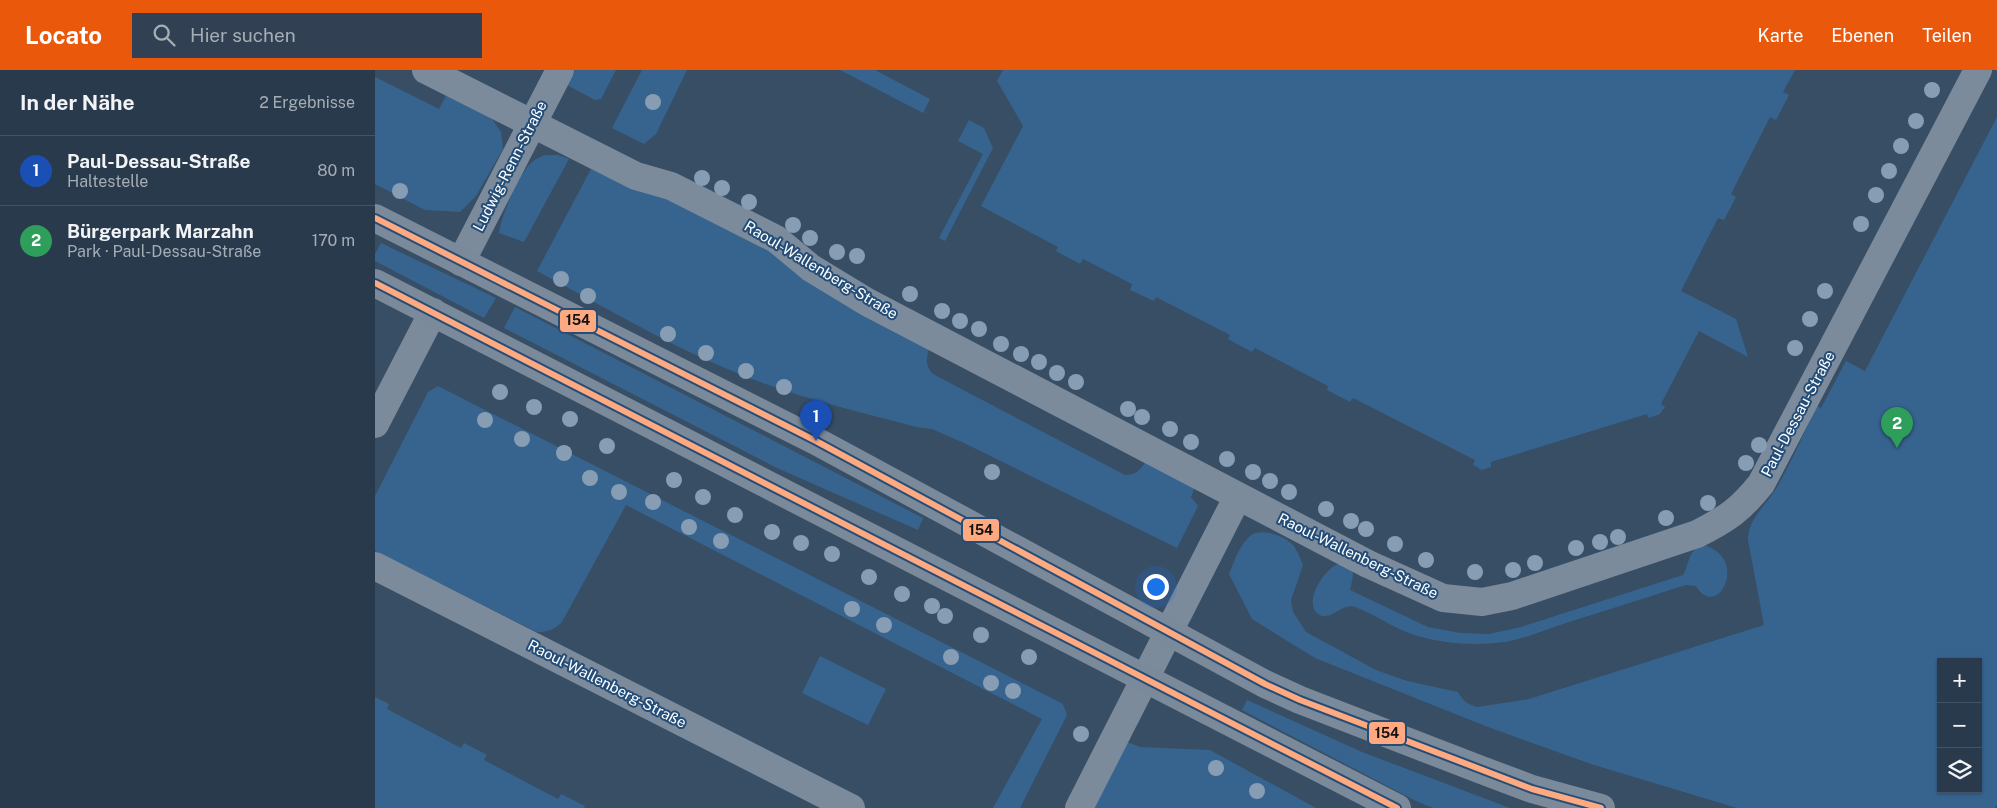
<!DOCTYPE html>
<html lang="de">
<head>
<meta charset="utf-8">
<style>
	:root { --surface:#293a4c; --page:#314153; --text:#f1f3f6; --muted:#a5adb5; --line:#455464; --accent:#ea580c }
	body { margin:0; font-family:"Public Sans",sans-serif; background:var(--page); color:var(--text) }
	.controls { position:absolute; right:15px; bottom:15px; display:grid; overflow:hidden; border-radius:0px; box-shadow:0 1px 4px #0004 }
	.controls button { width:45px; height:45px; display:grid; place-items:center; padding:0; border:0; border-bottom:1px solid var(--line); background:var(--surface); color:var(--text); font:25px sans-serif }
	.you { position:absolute; left:780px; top:516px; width:18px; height:18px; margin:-12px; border:4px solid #fff; border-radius:50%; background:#1a73e8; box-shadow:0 0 0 8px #1a73e833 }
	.badge { display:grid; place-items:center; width:32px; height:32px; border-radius:50%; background:var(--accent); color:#fff; font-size:16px; font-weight:700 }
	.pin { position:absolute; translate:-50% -41px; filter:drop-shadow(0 1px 2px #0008) }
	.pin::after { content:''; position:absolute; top:26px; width:18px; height:15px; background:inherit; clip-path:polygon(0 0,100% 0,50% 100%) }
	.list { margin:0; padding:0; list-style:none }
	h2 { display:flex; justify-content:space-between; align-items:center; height:65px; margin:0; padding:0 20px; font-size:21px }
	h2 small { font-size:16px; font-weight:400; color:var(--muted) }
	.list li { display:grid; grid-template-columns:32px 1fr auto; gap:15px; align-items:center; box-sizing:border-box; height:70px; padding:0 20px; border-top:1px solid var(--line) }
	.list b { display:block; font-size:19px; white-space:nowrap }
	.list p { margin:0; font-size:16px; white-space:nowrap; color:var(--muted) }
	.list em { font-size:16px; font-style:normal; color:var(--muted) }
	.icon { flex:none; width:28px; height:28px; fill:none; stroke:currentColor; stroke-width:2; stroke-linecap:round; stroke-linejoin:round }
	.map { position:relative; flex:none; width:1622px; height:738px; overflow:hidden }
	header { display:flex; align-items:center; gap:30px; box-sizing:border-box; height:70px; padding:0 25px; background:var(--accent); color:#fff }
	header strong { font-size:24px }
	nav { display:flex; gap:28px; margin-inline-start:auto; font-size:18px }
	.search { width:350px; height:45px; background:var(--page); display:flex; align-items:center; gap:12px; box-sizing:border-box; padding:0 18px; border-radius:0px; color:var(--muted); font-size:19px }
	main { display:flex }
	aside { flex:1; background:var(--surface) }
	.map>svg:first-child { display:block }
	.green { fill:#37648f; fill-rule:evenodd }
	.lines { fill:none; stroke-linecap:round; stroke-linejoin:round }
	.minor { stroke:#7b8b9c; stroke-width:28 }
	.major { stroke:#7a8a9b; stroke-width:28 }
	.bus-1-casing { stroke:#244d78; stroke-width:10 }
	.bus-1 { stroke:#ffa980; stroke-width:6 }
	.tree { fill:#879db3 }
	.labels { text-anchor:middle; stroke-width:4; stroke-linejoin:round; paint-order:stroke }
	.street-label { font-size:15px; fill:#fff; stroke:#244d78 }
	.line-badge { stroke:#244d78; stroke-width:2 }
	.pale-badge-label { font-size:14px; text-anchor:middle; font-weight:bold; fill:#111 }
</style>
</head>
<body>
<header>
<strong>Locato</strong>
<div class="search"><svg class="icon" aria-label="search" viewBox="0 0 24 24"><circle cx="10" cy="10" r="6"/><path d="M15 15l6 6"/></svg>Hier suchen</div>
<nav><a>Karte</a><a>Ebenen</a><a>Teilen</a></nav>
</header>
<main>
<aside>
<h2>In der Nähe<small>2 Ergebnisse</small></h2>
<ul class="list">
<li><span class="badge" style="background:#1a4fb4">1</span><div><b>Paul-Dessau-Straße</b><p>Haltestelle</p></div><em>80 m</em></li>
<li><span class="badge" style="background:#2e9e5b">2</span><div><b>Bürgerpark Marzahn</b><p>Park · Paul-Dessau-Straße</p></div><em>170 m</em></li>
</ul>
</aside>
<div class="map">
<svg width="1622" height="738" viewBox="0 0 1622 738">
	<rect width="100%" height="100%" fill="#374e65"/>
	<path class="green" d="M200,0h41l-15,29 -6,1 -28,-15z
		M267,0h45l-31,64 -12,10 -32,-16z
		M465,0h35l55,29 -7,14z
		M628,0h792l-12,22 6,3 -13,25 -6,-3 -39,77 5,3 -12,23 -6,-2 -37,73 55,28 12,38 -49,-26 -38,73 4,3 -5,7 -12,4 -1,-4 -156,48v5l-9,3 -9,-5 2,-5 -122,-62 -3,4 -23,-12 1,-4 -73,-38 -3,4 -24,-13 2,-4 -74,-38 -2,4 -24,-11 2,-6 -49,-25 -3,5 -24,-13 2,-4 -77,-41 42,-80 -26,-45z
		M0,7l64,32 9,-17 42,24 11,16 2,17 -27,47 -16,16 -35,-2 -50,-26z
		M1622,47v688l-2,3h-258l-146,-44 -103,-37 -173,-69 -63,-39 -23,-45c5,-12 10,-28 20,-37 10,-10 34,-2 43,7 5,5 8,14 11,21l-12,35 2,12 13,20 70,38 31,11 51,11c5,9 10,13 20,15l51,-8 235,-74 -16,-85c0,-22 19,-35 29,-53 15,-26 27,-54 40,-81l4,2 25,-47 19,10zM1566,592h37v127h-37z
		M594,50l15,8 9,20 -48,93 -6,-3 44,-84 -25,-13z
		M171,85h12l11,4 -45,83 -25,-9c2,-16 19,-57 31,-69 5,-5 9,-7 16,-9z
		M216,99l40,18 57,19 62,32 179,110c-3,12 -4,17 4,26l192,101c11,0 15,-5 21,-14l49,26 -4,10 7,9 -21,42 -213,-105 -32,-14 -16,-2c-54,-15 -109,-27 -161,-47 -76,-28 -146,-71 -218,-109z
		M6,173l115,55 -12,20 -109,-57v-7z
		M140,237l408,211 -5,12 -141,-62 -273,-140z
		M63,316l625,318 4,11 -47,93h-27l49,-89 -416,-214 -64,117c-8,8 -14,10 -25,10l-162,-81v-55l53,-104z
		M1327,475c5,0 7,2 11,4 32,18 3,70 -17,37l-10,-1c-41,13 -82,26 -123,39 -19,6 -39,15 -58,18 -29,4 -60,2 -87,-6 -23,-6 -41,-21 -63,-29 -14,-5 -25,17 -38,6 -14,-13 10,-49 25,-50l10,7 1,6 -3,14 78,37 32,6 29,1 32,-7 162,-52c7,-11 4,-24 19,-30z
		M445,586l66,33 -18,36 -66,-32z
		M0,627l14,7 -2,5 74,39 3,-5 23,12 -3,5 74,39 3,-5 24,12 -1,2h-209z
		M872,630l115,52 148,56h-77l-19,-8 -172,-90z
		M752,672l13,5 70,3 106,58h-223z"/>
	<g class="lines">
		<path class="minor" d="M51,0l210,106 35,10 105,53 35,29 56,34 501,262 75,34 39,4 30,-6 185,-62c30,-15 43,-24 64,-50l217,-414
			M86,192l99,-192
			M0,354l58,-112
			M0,496l476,242
			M704,738l159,-312"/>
		<path class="major" d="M0,148l441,223 449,243 35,16 184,71 48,18 69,19
			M0,213l1022,525"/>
		<defs>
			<path id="bus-1" d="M0,148l441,223 449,243 35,16 232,89 69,19
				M0,213l1022,525"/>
		</defs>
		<use href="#bus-1" class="bus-1-casing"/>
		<use href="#bus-1" class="bus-1"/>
	</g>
	<g class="tree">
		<circle cx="1557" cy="20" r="8"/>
		<circle cx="278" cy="32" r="8"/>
		<circle cx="1541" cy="51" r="8"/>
		<circle cx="1526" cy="76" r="8"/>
		<circle cx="1514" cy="101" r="8"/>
		<circle cx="327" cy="108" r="8"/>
		<circle cx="347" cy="118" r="8"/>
		<circle cx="25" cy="121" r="8"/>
		<circle cx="1501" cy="125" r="8"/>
		<circle cx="374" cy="132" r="8"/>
		<circle cx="1486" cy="154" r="8"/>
		<circle cx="418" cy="155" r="8"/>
		<circle cx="435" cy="168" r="8"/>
		<circle cx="462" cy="182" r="8"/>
		<circle cx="482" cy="186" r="8"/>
		<circle cx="186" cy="209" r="8"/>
		<circle cx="1450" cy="221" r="8"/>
		<circle cx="535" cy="224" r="8"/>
		<circle cx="213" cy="226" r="8"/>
		<circle cx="567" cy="241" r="8"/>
		<circle cx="1435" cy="249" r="8"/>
		<circle cx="585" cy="251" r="8"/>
		<circle cx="604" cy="259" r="8"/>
		<circle cx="293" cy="264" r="8"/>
		<circle cx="626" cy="274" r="8"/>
		<circle cx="1420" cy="278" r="8"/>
		<circle cx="331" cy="283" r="8"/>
		<circle cx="646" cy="284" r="8"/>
		<circle cx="664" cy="292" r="8"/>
		<circle cx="371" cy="301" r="8"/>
		<circle cx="682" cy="303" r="8"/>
		<circle cx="701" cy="312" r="8"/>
		<circle cx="409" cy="317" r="8"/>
		<circle cx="125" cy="322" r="8"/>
		<circle cx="159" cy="337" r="8"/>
		<circle cx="753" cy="339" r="8"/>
		<circle cx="767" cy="347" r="8"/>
		<circle cx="195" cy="349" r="8"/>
		<circle cx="110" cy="350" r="8"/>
		<circle cx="795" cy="359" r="8"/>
		<circle cx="147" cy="369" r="8"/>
		<circle cx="816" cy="372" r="8"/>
		<circle cx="1384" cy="375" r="8"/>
		<circle cx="232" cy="376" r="8"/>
		<circle cx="189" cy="383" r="8"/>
		<circle cx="852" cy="389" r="8"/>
		<circle cx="1371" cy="393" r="8"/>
		<circle cx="617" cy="402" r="8"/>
		<circle cx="878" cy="402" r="8"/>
		<circle cx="215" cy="408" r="8"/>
		<circle cx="299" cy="410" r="8"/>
		<circle cx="895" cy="411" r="8"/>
		<circle cx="244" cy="422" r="8"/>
		<circle cx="914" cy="422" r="8"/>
		<circle cx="328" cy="427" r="8"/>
		<circle cx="278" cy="432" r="8"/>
		<circle cx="1333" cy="433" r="8"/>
		<circle cx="951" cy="439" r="8"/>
		<circle cx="360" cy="445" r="8"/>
		<circle cx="1291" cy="448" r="8"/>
		<circle cx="976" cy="451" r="8"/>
		<circle cx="314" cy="457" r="8"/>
		<circle cx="991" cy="459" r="8"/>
		<circle cx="397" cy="462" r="8"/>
		<circle cx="1243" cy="467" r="8"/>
		<circle cx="346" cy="471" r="8"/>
		<circle cx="1225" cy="472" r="8"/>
		<circle cx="426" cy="473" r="8"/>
		<circle cx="1020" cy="474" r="8"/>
		<circle cx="1201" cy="478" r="8"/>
		<circle cx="457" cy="484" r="8"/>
		<circle cx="1051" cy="490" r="8"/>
		<circle cx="1160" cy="493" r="8"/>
		<circle cx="1138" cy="500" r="8"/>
		<circle cx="1100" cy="502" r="8"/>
		<circle cx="494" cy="507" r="8"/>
		<circle cx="527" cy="524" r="8"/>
		<circle cx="557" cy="536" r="8"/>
		<circle cx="477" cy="539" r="8"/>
		<circle cx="570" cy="546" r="8"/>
		<circle cx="509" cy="555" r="8"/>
		<circle cx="606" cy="565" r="8"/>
		<circle cx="576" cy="587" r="8"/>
		<circle cx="654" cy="587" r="8"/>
		<circle cx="616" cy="613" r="8"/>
		<circle cx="638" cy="621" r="8"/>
		<circle cx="706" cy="664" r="8"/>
		<circle cx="841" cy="698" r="8"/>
		<circle cx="882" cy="721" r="8"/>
	</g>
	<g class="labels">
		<g class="street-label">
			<text transform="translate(135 96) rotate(-63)" y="5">Ludwig-Renn-Straße</text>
			<text transform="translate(446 200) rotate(31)" y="5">Raoul-Wallenberg-Straße</text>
			<text transform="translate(1423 344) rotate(-62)" y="5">Paul-Dessau-Straße</text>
			<text transform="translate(983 486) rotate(26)" y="5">Raoul-Wallenberg-Straße</text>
			<text transform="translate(232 614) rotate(27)" y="5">Raoul-Wallenberg-Straße</text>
		</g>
	</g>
	<g class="line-badge">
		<rect x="184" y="239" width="38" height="24" rx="5" fill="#ffa980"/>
		<rect x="587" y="448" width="38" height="24" rx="5" fill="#ffa980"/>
		<rect x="993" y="651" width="38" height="24" rx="5" fill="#ffa980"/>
	</g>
	<g class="pale-badge-label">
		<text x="203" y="255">154</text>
		<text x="606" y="465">154</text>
		<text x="1012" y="668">154</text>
	</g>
</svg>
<div class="controls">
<button>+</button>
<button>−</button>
<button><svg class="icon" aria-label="layers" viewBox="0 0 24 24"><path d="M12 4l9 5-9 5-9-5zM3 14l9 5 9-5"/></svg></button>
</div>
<div class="you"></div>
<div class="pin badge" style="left:441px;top:371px;background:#1a4fb4">1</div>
<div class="pin badge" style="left:1522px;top:378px;background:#2e9e5b">2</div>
</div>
</main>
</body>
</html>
